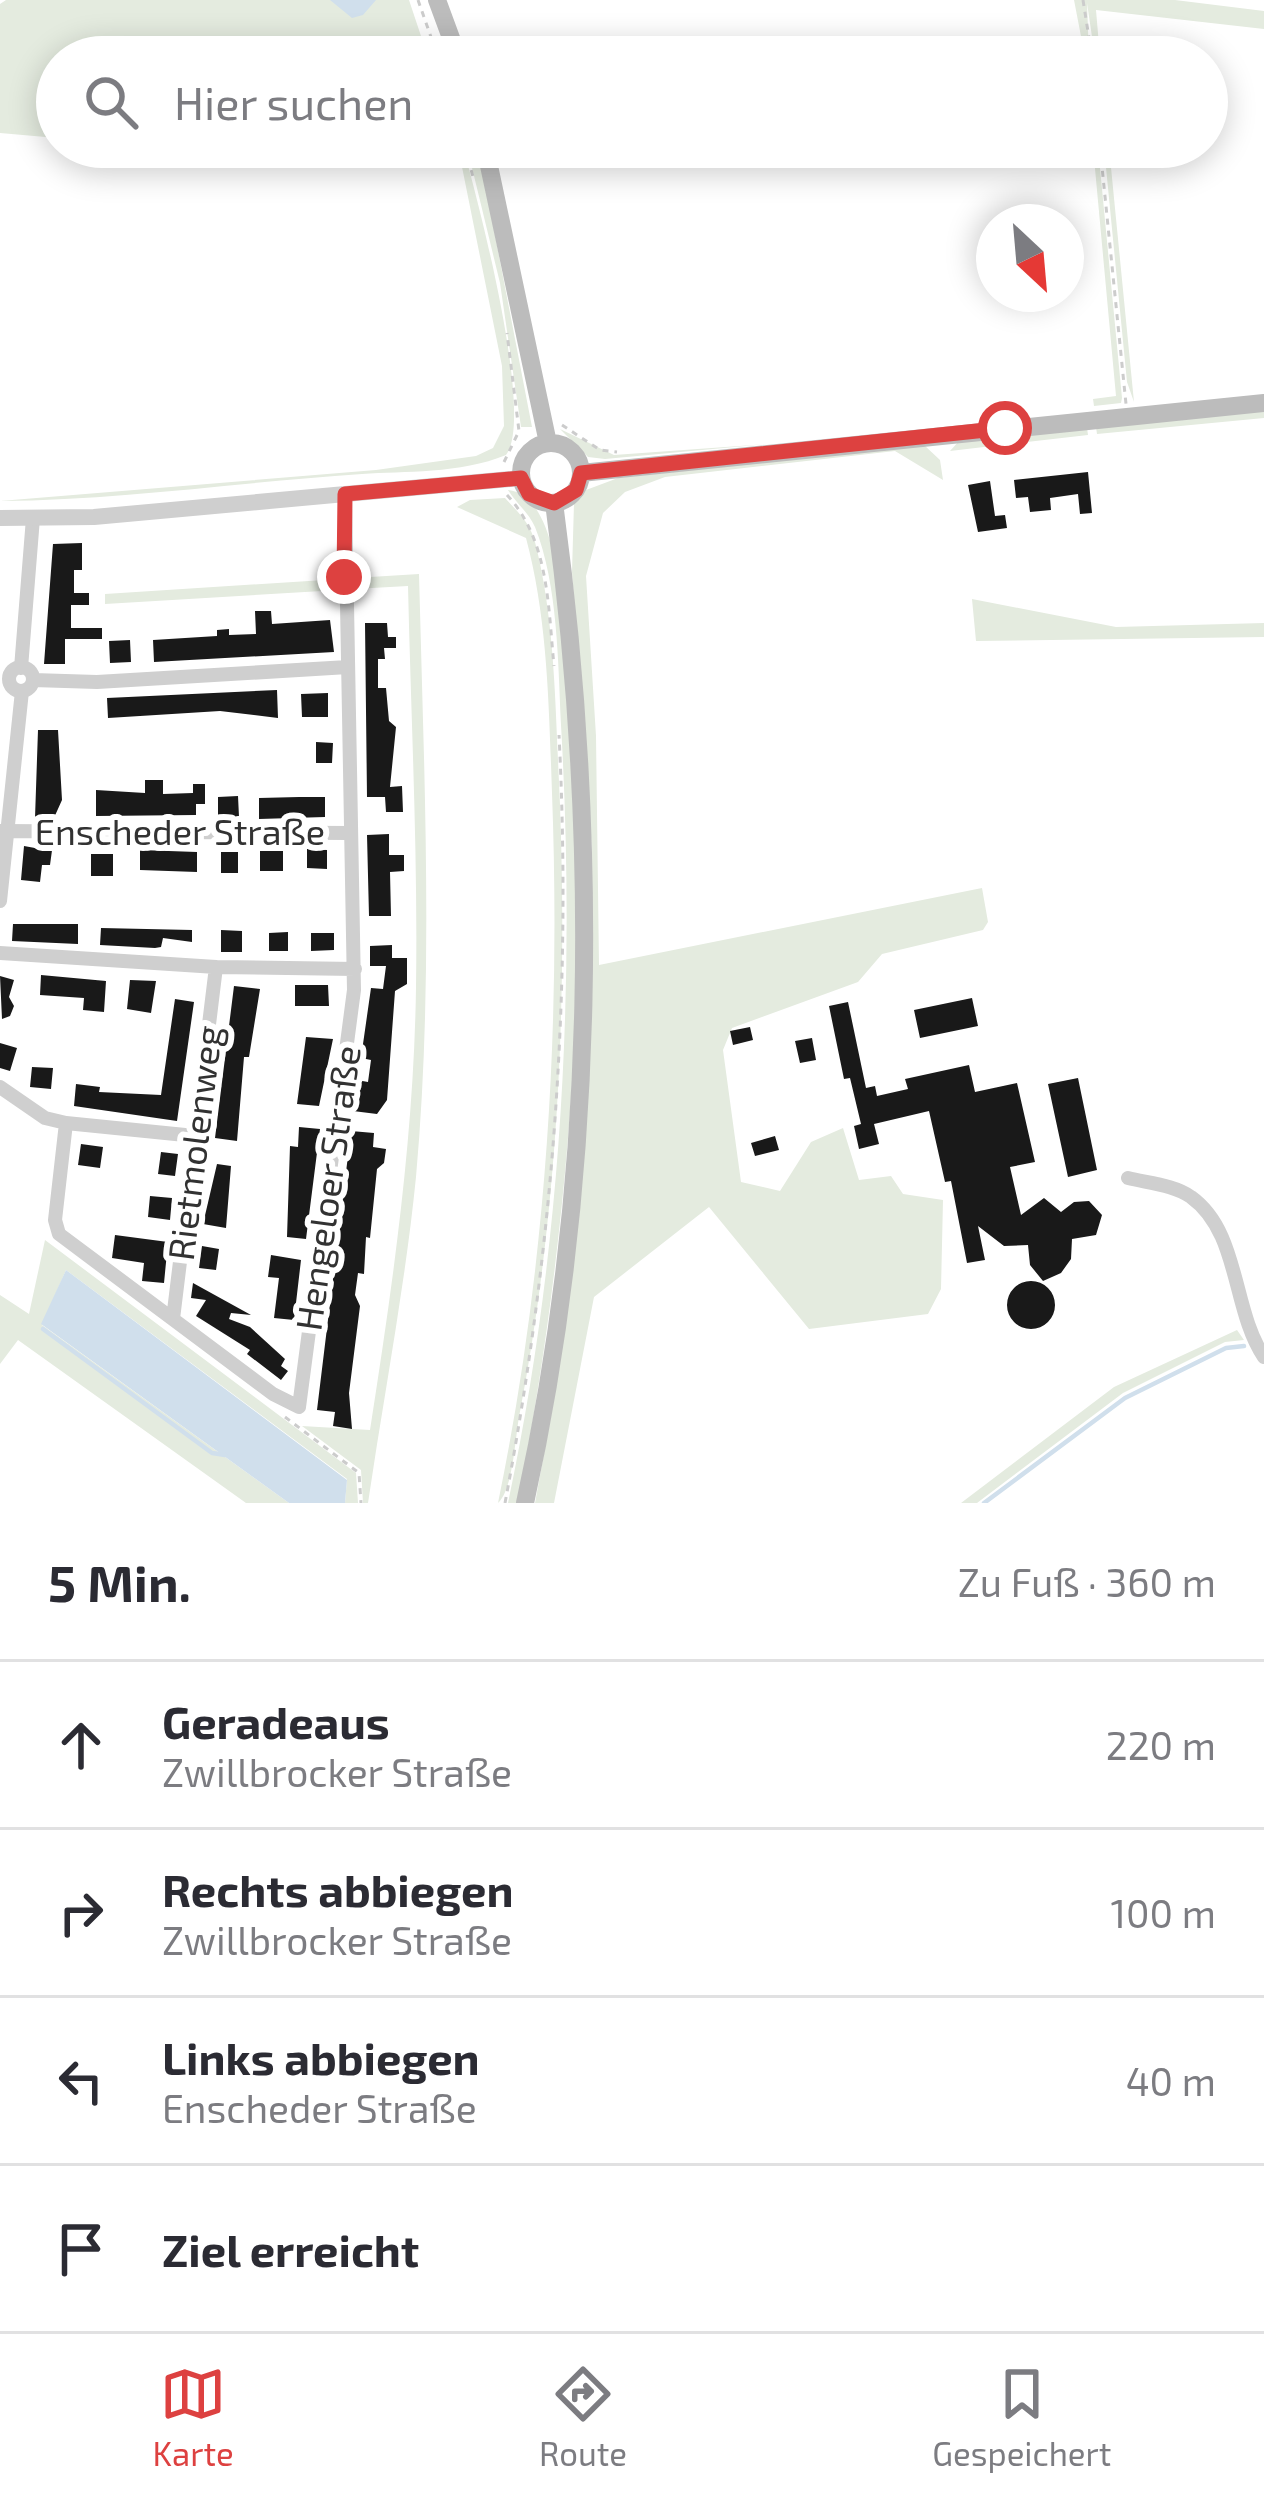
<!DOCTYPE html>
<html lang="de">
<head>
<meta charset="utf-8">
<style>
	:root { --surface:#fff; --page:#f2f2f3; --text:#2b2b33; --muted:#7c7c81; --line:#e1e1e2; --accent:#dd4140 }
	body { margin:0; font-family:"Exo 2",sans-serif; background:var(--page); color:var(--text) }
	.compass { position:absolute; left:976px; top:204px; width:108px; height:108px; border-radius:50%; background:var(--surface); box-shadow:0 6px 30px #0003; rotate:154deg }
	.stop { position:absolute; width:36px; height:36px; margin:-27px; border:9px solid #dd4140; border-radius:50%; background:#fff }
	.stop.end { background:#dd4140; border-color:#fff; box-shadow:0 3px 12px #0008 }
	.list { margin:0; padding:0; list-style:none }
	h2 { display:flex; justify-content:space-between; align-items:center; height:156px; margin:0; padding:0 48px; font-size:51px }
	h2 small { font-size:39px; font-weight:400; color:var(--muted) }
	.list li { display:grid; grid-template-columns:78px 1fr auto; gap:36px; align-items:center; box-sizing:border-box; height:168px; padding:0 48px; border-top:3px solid var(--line) }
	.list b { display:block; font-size:45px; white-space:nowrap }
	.list p { margin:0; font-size:39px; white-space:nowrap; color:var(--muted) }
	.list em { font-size:39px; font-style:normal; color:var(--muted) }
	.icon { flex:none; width:66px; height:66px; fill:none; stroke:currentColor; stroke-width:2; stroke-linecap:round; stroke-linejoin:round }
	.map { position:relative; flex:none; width:1264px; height:1503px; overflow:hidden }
	.search { position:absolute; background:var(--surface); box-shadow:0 6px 30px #0003; left:36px; right:36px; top:36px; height:132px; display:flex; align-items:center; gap:30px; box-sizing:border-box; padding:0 42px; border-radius:66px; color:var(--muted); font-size:45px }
	.sheet { height:828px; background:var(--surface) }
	nav { display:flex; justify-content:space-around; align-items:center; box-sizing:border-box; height:168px; border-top:3px solid var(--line); background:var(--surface); font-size:33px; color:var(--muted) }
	nav a { display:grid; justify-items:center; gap:6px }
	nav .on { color:var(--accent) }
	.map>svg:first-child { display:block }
	.green { fill:#e4ebdf }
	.water { fill:#d0dfec }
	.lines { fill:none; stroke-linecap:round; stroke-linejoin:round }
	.stream { stroke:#d0dfec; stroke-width:4.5 }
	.building { fill:#191919 }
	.path { stroke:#ccc; stroke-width:3; stroke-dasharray:6 6; stroke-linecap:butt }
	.minor { stroke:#cfcfcf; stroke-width:14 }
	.tertiary { stroke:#cfcfcf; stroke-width:16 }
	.secondary { stroke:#bcbcbc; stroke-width:18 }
	.route { stroke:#dd4140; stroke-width:15 }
	.labels { text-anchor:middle; stroke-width:12; stroke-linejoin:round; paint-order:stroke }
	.street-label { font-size:36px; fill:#323232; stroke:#fff }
</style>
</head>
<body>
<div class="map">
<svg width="1264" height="1503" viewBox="0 0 1264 1503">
	<rect width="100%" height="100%" fill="#fff"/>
	<path class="green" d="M6,0h403l19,57h-371v81l-57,-5v-129z
		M1074,0h101l89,11v18l-168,-19 4,47h-5l-8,-54 2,54h-4z
		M458,147h5c15,53 72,270 43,308 -46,19 -102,16 -144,19 -121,8 -240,26 -362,27l376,-31 100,-14 17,-8 11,-22 -2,-60z
		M467,147h11l54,280h-11l-21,-144z
		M1093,147h5l24,251 -1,5 -27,3 -1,-7 23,-3z
		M1104,147h5l25,255 -7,-20z
		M1264,411v7l-167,16 -1,-7z
		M1087,428l1,7 -138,16 9,-10z
		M560,429l54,26 153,-11 -162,15 -17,-2z
		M924,445l16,15 3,20 -48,-29 -230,26 -40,15 -22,21 -17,63 10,160 3,229 383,-77 6,34 -5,8 -101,24 -24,28 -126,46 -9,22 18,132 39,9 31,-49 32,-14 16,52 32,-4 12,18 40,6 -2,89 -13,25 -119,15 -100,-122 -115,90 -40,206h-19l19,-104 37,-436 1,-113 -20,-278 2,-69 12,-13 32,-12z
		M508,490c58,5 57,162 59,206 4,66 10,134 11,200 0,204 -22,407 -60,607h-10c54,-255 68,-519 53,-778 -3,-63 -3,-140 -26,-198 -6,-14 -19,-24 -27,-37z
		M505,498c13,14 25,25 30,44 18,70 20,147 23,218 11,217 2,444 -39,657 -4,23 -6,72 -21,86 48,-233 63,-472 54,-710 -3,-85 -4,-173 -26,-255l-69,-31 13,-7z
		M419,574c5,201 15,403 -3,603 -11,110 -32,217 -48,326h-5l-2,-33 -59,-44 68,4c23,-147 44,-294 46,-443 2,-133 -5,-267 -8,-401l-54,3v-11z
		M340,579l-1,11 -234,14v-10z
		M972,599l144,28 148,-4v14l-288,4z
		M45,1240l311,233 2,30h-13l2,-24 -281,-209 -24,55 247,178h-43l-228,-163 -18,24v-69l29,19z
		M1237,1330l7,10 -19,2 -102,51 -146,110h-16l153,-116z"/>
	<path class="water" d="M330,0h46l-13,15 -11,3z
		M66,1270l281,210 -2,23h-56l-248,-179z"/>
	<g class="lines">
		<path class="stream" d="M43,1329l169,124 13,2
			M984,1503l141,-105 101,-50 18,-2"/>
	</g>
	<path class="building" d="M1088,472l4,41 -12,1 -2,-20 -28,4 1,12 -21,2 -2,-15 -12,1 -2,-18z
		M990,481l5,35 10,-1 2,13 -29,4 -10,-47z
		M82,543v27h-8v23h15v12h-18v23h31v11h-37v25h-21l9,-120z
		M255,611h16l1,13 58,-4 4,32 -180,10 -1,-22 64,-4v-6l12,-1v6l27,-1z
		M365,623h22l1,14h8v11h-12l1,11h-7v29h8l3,33 7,6 -6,60 12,-1 1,26h-17l-1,-15h-18z
		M130,640l1,22 -21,1 -1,-22z
		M277,690l1,28 -58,-7 -112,7 -1,-20z
		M328,693v24h-26l-1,-23z
		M38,730h20l4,70 -9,20 -18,-2z
		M316,742l17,1 -1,20h-16z
		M145,780h18v14l30,-1v-9h12v20h-9v11l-100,1v-26l49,3z
		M238,796l1,21h-21v-20z
		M299,797h26v20l-66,2v-21z
		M389,834v21h15v16l-14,1 1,44h-22l-2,-81z
		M35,842l18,1 -3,22h-8l-2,17 -19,-2 3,-34 11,2z
		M307,849l20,1v19l-20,-1z
		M140,850l57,2v20l-57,-2z
		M260,851h23v20h-23z
		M221,852h17v21h-17z
		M91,854h22v22h-22z
		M13,924h65v20l-66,-3z
		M101,928l91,2v12l-29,-4 -2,9 -6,1 -55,-3z
		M221,930l21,1v21h-21z
		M288,932v19h-19v-18z
		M311,933h23v17l-23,1z
		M392,945v13h15v26l-12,7 -8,109 -10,14 -24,-3 4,-31 11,2 3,-22 -10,-2 10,-70 12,1 3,-23h-16v-20z
		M41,975l65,6 -2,31 -21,-2 1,-12 -44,-3z
		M0,976l14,4 -5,17 5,9 -4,10 -8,3z
		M130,980l26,1 -5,32 -24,-4z
		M295,985h33l1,21h-34z
		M234,986l26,3 -11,68h-5l-7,84 -22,-3z
		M972,998l6,28 -58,12 -6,-28z
		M175,999l19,3 -17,119 -103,-15 2,-22 24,3 -1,5 62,3z
		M848,1002l18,86 9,-2 2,10 31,-7 -3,-10 64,-14 6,27 42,-9 18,79 -25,5 11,48 23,-17 17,14 13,-10 15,-1 13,14 -6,20 -24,4 -1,20 -10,14 -18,8 -13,-16 -2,-20 -24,1 -26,-20 7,34 -18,3 -16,-82 -6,1 -16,-71 -55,13 5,20 -20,5 -5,-23 7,-2 -11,-46 -6,1 -15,-73z
		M750,1027l3,13 -20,5 -3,-14z
		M306,1037l27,2 -14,67 -22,-2z
		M812,1038l4,22 -16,3 -5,-22z
		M0,1043l17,5 -7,23 -10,-3z
		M32,1067l21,1 -2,21 -21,-2z
		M1078,1078l19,92 -29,7 -20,-93z
		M299,1127l21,2 -14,110 -19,-2 3,-91 8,1z
		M351,1131l23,2 -1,14 13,2 -2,14 -7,6 -7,69 -4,-1 -2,37 -6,-1 -3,22 5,11 -11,87 3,36 -19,-3 2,-14 -18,-2z
		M775,1136l4,14 -24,6 -4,-13z
		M81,1144l22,3 -3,21 -22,-3z
		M161,1152l17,2 -3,22 -17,-2z
		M217,1164l14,2 -5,62 -23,-4z
		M150,1196l22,2 -2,22 -22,-3z
		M115,1235l53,7 -4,41 -22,-2 2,-18 -32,-5z
		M202,1246l17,3 -3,21 -17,-2z
		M271,1255l30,5 -7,60 -20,-2 5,-40 -11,-1z
		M1007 1305a24 24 0 1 1 48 0a24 24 0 1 1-48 0Z
		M193,1283l58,32 -20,-2 -2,6 21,8 35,32 -4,7 7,5 -7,9 -34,-26 3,-4 -54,-34 10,-16 -15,-2z"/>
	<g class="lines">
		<path class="path" d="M418,0l20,57
			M1083,0l9,57
			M465,147l8,30
			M1100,147l26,257
			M562,425l38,25 17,2
			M504,462l15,-31 -12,-98
			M507,495c42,45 41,111 47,171
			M285,1417l74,56 2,30
			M505,1503c48,-254 67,-510 54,-768"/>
		<path class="minor" d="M9 679a12 12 0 1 1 24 0a12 12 0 1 1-24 0Z
			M21,668l12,-150
			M33,680l64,2 251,-15
			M0,831l350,2
			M0,901l22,-210
			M0,953l216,14 139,2
			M0,1087l45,31 21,5 -11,97 4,14 214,160 26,13 55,-417 -9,-496
			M66,1123l129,13
			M1128,1178c20,5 47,7 63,19 49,35 41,113 73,160
			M173,1319l43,-352"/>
		<path class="tertiary" d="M0,518l94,-1 427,-39"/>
		<path class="secondary" d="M437,0l21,57
			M485,147l63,296
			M521 473a30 30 0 1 1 60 0a30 30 0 1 1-60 0Z
			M581,473l683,-70
			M525,1503c72,-325 74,-671 29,-1000"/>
	</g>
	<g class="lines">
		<path class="route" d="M344,577l1,-83 176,-16 8,16 25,9 22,-13 5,-17 424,-45"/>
	</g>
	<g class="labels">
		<g class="street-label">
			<text x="180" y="845">Enscheder Straße</text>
			<text transform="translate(195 1143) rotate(-83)" y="13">Rietmolenweg</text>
			<text transform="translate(328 1188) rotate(-82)" y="13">Hengeloer Straße</text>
		</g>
	</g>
</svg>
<svg class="compass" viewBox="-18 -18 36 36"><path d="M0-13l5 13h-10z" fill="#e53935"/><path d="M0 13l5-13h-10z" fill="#7c7c81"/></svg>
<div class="stop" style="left:1005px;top:428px"></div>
<div class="stop end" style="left:344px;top:577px"></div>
<div class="search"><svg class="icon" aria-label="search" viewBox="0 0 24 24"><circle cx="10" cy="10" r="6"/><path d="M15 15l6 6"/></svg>Hier suchen</div>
</div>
<section class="sheet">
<h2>5 Min.<small>Zu Fuß · 360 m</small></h2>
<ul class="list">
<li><svg class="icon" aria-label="ahead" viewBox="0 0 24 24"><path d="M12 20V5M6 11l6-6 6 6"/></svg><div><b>Geradeaus</b><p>Zwillbrocker Straße</p></div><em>220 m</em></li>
<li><svg class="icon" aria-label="right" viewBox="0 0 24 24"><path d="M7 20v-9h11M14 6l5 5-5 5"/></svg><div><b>Rechts abbiegen</b><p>Zwillbrocker Straße</p></div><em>100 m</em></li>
<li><svg class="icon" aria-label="left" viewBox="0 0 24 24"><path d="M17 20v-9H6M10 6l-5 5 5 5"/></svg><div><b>Links abbiegen</b><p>Enscheder Straße</p></div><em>40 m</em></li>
<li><svg class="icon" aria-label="arrive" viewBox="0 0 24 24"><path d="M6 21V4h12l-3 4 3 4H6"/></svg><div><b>Ziel erreicht</b></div></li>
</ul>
</section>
<nav>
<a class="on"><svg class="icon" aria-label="map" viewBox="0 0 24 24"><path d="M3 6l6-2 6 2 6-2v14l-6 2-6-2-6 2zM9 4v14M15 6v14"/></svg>Karte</a>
<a><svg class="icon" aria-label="directions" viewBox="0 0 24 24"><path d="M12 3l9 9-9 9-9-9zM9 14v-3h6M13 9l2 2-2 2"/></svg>Route</a>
<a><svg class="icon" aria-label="saved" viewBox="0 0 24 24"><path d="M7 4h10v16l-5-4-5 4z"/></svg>Gespeichert</a>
</nav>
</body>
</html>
